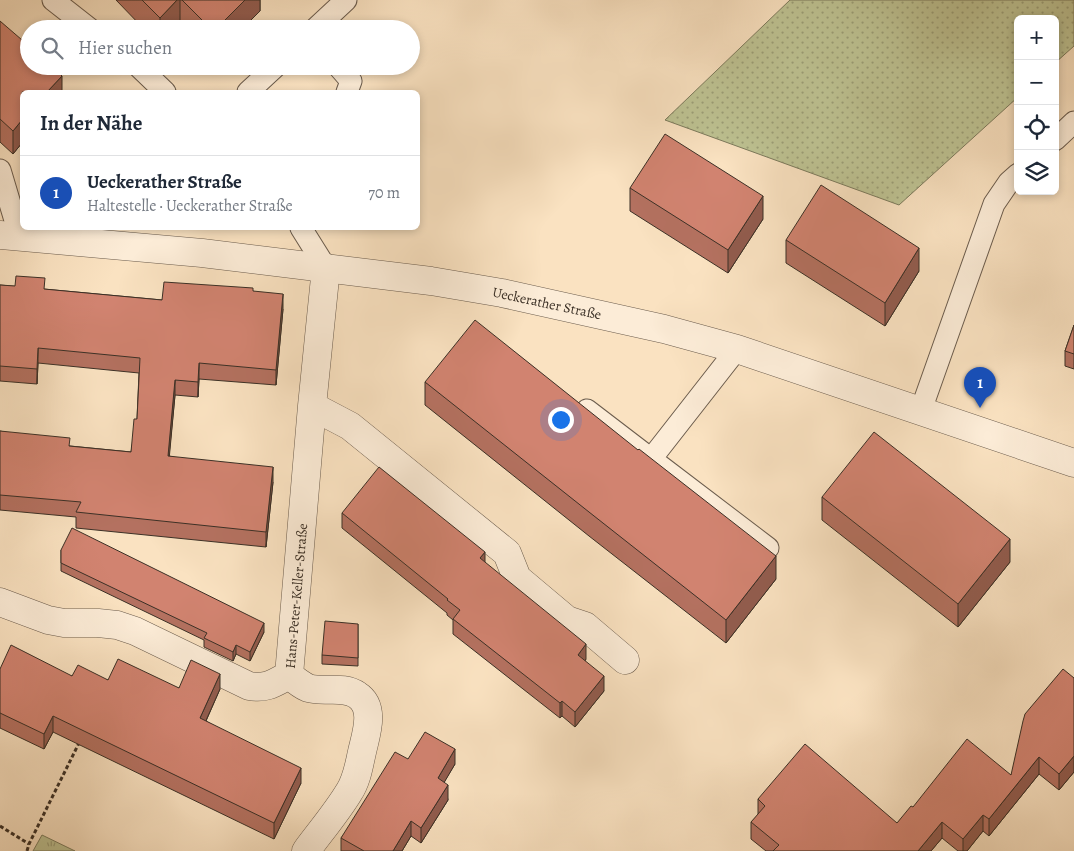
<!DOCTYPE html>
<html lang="de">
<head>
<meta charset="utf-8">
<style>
	:root { --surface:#fff; --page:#f2f2f3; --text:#1f2937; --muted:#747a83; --line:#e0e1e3; --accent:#8f2418 }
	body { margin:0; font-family:Alegreya,serif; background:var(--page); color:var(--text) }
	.controls { position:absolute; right:15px; top:15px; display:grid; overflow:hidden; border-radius:8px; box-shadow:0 2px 8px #0003 }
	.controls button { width:45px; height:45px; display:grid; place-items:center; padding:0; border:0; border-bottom:1px solid var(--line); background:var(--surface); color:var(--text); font:25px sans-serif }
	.you { position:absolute; left:560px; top:419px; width:18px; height:18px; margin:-12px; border:4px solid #fff; border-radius:50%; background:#1a73e8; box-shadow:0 0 0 8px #1a73e833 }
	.badge { display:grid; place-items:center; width:32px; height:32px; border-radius:50%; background:var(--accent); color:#fff; font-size:16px; font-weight:700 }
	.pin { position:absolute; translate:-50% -41px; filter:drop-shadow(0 1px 2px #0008) }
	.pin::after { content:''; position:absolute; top:26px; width:18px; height:15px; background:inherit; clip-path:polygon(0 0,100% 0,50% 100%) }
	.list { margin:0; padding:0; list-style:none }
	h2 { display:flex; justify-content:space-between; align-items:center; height:65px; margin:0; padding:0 20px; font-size:21px }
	h2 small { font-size:16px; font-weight:400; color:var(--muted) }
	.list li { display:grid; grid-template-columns:32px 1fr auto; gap:15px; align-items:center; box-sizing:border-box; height:75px; padding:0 20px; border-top:1px solid var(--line) }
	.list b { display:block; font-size:19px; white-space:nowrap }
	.list p { margin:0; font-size:16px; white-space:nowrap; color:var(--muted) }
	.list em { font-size:16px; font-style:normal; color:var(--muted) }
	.icon { flex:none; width:28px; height:28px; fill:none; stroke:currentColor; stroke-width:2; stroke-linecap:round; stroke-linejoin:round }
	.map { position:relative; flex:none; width:1074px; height:851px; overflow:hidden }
	.search { position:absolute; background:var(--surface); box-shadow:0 2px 8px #0003; left:20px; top:20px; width:400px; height:55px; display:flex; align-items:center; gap:12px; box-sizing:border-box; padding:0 18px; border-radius:28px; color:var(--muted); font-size:19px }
	.panel { position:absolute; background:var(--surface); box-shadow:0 2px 8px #0003; left:20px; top:90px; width:400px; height:140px; border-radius:8px }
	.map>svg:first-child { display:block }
	.grass { fill:url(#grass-dots); stroke:#7c7a5c }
	.park { fill:url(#park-tufts); stroke:#7c7a5c }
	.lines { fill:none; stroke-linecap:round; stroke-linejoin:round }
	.service-casing { stroke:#6b5c4d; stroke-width:23 }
	.minor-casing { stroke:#6b5c4d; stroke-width:29 }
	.tertiary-casing { stroke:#6b5c4d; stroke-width:29 }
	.path { stroke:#3b3026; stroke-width:3; stroke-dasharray:4 2.5; stroke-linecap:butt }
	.service { stroke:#fcecd7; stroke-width:21 }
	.minor { stroke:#fcecd7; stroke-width:28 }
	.tertiary { stroke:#fcecd7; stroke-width:28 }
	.wall { fill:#b47160; stroke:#3b3026 }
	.shaded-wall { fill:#925c4e; stroke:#3b3026 }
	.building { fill:#d18370; stroke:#3b3026 }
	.labels { text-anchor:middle; stroke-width:4; stroke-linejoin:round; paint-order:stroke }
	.street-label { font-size:14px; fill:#3b3026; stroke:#fcecd7 }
</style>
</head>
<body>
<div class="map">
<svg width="1074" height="851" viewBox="0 0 1074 851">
	<defs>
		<pattern id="grass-dots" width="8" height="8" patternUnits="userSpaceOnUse" patternTransform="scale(1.25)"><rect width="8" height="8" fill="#bec393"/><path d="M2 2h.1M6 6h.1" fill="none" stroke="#9c9f78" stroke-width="1.8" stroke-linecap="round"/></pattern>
		<pattern id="park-tufts" width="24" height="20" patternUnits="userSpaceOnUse" patternTransform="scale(1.25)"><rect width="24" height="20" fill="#bec393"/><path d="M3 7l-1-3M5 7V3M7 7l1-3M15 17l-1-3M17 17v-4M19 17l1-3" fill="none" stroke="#9c9f78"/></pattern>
	</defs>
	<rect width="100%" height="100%" fill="#fae2c1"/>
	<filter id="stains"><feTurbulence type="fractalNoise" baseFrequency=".004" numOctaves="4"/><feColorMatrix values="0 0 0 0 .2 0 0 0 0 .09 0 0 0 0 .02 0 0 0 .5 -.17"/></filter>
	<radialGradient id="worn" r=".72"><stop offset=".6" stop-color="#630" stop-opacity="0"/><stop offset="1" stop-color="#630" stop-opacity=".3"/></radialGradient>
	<path class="grass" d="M790,0h284v46l-19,17v-44h-37v78l-119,108 -234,-85z"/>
	<path class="park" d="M42,835l33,16h-42z"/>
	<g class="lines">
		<defs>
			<path id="service" d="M53,0l37,29
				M315,29l31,-29
				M138,66l27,26
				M338,66l13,15 -4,11
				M248,92l28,-26
				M1055,140l19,-18
				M0,170l20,67
				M301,228l25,40
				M587,410l64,49 86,-110
				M921,410l73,-206 15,-22 9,-8
				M659,465l109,83"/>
			<path id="minor" d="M312,406l38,20 157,127 10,25 50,42 18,6 40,34
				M0,602l48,18 16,3h34l19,2 18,6 114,55c18,3 25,-3 40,-11
				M306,851c14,-19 31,-39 43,-59 8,-12 10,-27 13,-40 4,-18 14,-45 -5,-57 -14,-10 -33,-2 -49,-7 -7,-3 -13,-8 -19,-13l23,-269 14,-138"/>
			<path id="tertiary" d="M0,235l202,18 229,28 71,12 162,36 73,20 337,114"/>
		</defs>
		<use href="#service" class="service-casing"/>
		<use href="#minor" class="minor-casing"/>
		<use href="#tertiary" class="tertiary-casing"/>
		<path class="path" d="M0,826l29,18
			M27,851l2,-7 51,-103"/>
		<use href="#service" class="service"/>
		<use href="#minor" class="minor"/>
		<use href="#tertiary" class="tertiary"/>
	</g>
	<path class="wall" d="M116,0h144v11l-18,18h-57l-5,-5 -5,5h-31z
		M0,21l62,71 -49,62 -13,-12z
		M630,188l133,31 -35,54 -98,-62z
		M786,240l133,31 -34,55 -99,-63z
		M0,285l162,15 91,-9 30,18 -7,76 -77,-6 -1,18 -23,-2 -6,61 104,26 -7,65 -190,-19v-11l-76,-7v-79l70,15 61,6 6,-33 2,-46 -101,-10 -1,21 -37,-3z
		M1074,325v44l-9,-3v-15z
		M425,382l351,197 -50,64 -137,-107 -164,-131z
		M822,497l188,65 -52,65 -136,-107z
		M342,513l244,146 -1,2 19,30 -29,36 -13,-11 -2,2 -107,-84v-14l-6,-5v-2l-105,-85z
		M61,550l203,82 -14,29 -14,-7 -3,7 -29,-14v-7l-143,-69z
		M358,624v42l-36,-2v-9z
		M0,669l72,7 36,4 71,8 41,1 -14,32 95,62 -27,56 -221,-107 -9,17 -44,-21z
		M1074,678v94l-15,18 -20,-16 -50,62 -6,-5 -16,20h-9l-16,-13 -11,13h-165l-15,-12v-17l7,-7v-16l139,24 16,-16 98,-32z
		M408,759l47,5 -11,18 4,18 -27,43 -10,-7 -9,15h-61v-13z"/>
	<path class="shaded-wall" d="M177,0h3v24l-5,5h-15v-11z
		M245,0h15v11l-18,18h-26z
		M62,76v16h-15z
		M22,120v23l-9,11v-23z
		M763,196v23l-35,54v-23z
		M919,248v23l-34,55v-23z
		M283,294v15l-7,76v-15z
		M38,348v15l-1,21v-15z
		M199,363v16l-1,18v-15z
		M175,380v15l-7,76v-15z
		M273,467v15l-7,65v-15z
		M1010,539v23l-52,65v-23z
		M485,552v15l-5,-9z
		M776,556v23l-50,64v-23z
		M264,623v9l-14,29v-9z
		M586,644v15l-8,11v-15z
		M236,645v9l-3,7v-9z
		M220,674v15l-20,45v-16z
		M604,676v15l-29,36v-15z
		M562,701v15l-2,2v-15z
		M53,716v16l-9,17v-15z
		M455,749v15l-17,29v-15z
		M1074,756v16l-15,18v-16z
		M1039,757v17l-50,62v-17z
		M301,768v15l-27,56v-16z
		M448,785v15l-27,43v-15z
		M983,815v16l-16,20h-4v-12z
		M411,821v15l-9,15h-9z
		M942,822v16l-11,13h-13z"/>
	<path class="building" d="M142,0h35l-17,18z
		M182,0h63l-29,29h-5z
		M0,21l29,25v20h23l10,10 -15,16h-25v28l-9,11 -13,-12z
		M665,134l98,62 -35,54 -98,-62z
		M821,185l98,63 -34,55 -99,-63z
		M16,276l29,2 -1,11 118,11 2,-18 89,6v3l30,3 -7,76 -77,-7 -1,19 -23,-2 -7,76 105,11 -7,65 -190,-20 5,-10 -81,-7v-64l70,7 -1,8 62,6 3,-33h3l3,-61 -102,-10 -1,21 -37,-3v-81l15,1z
		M475,320l163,130 1,-1 137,107 -50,64 -137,-108 -164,-130z
		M1074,325v29l-9,-3z
		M874,432l136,107 -52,65 -136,-107z
		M379,467l106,85 -5,6 106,86 -8,11 26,21 -29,36 -13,-11 -2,2 -107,-84 7,-9 -13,-10 1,-1 -106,-86z
		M72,528l192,95 -14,29 -14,-7 -3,7 -29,-14 3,-5 -146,-70v-13z
		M325,621l33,3v34l-36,-3z
		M11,645l61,31 6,-11 30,15 10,-21 61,29 12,-28 29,14 -20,44 101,50 -27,55 -221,-107 -9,18 -44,-21v-44z
		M1063,669l11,9v78l-15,18 -20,-17 -50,62 -6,-4 -20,24 -21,-17 -24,29h-145l6,-6 -28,-23 14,-16 -7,-7 47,-55 92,79 14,-17 2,1 54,-68 44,36 12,-54 2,-7z
		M425,732l30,17 -17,29 10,7 -27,43 -10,-7 -18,30h-29l-23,-13 54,-86 13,7z"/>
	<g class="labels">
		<g class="street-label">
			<text transform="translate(547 303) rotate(12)" y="5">Ueckerather Straße</text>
			<text transform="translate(296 596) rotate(-85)" y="5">Hans-Peter-Keller-Straße</text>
		</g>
	</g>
	<rect width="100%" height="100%" filter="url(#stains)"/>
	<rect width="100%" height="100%" fill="url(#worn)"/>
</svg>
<div class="controls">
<button>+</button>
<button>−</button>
<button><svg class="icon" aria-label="locate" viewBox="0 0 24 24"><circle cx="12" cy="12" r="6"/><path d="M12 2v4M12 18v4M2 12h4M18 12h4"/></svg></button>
<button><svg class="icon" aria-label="layers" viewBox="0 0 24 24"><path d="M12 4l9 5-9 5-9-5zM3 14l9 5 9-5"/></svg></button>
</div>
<div class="you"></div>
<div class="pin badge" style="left:980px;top:408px;background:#1a4fb4">1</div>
<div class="search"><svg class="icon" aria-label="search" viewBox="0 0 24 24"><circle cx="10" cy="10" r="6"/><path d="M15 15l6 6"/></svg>Hier suchen</div>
<section class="panel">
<h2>In der Nähe<small></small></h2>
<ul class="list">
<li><span class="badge" style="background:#1a4fb4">1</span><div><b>Ueckerather Straße</b><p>Haltestelle · Ueckerather Straße</p></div><em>70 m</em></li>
</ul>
</section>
</div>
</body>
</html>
